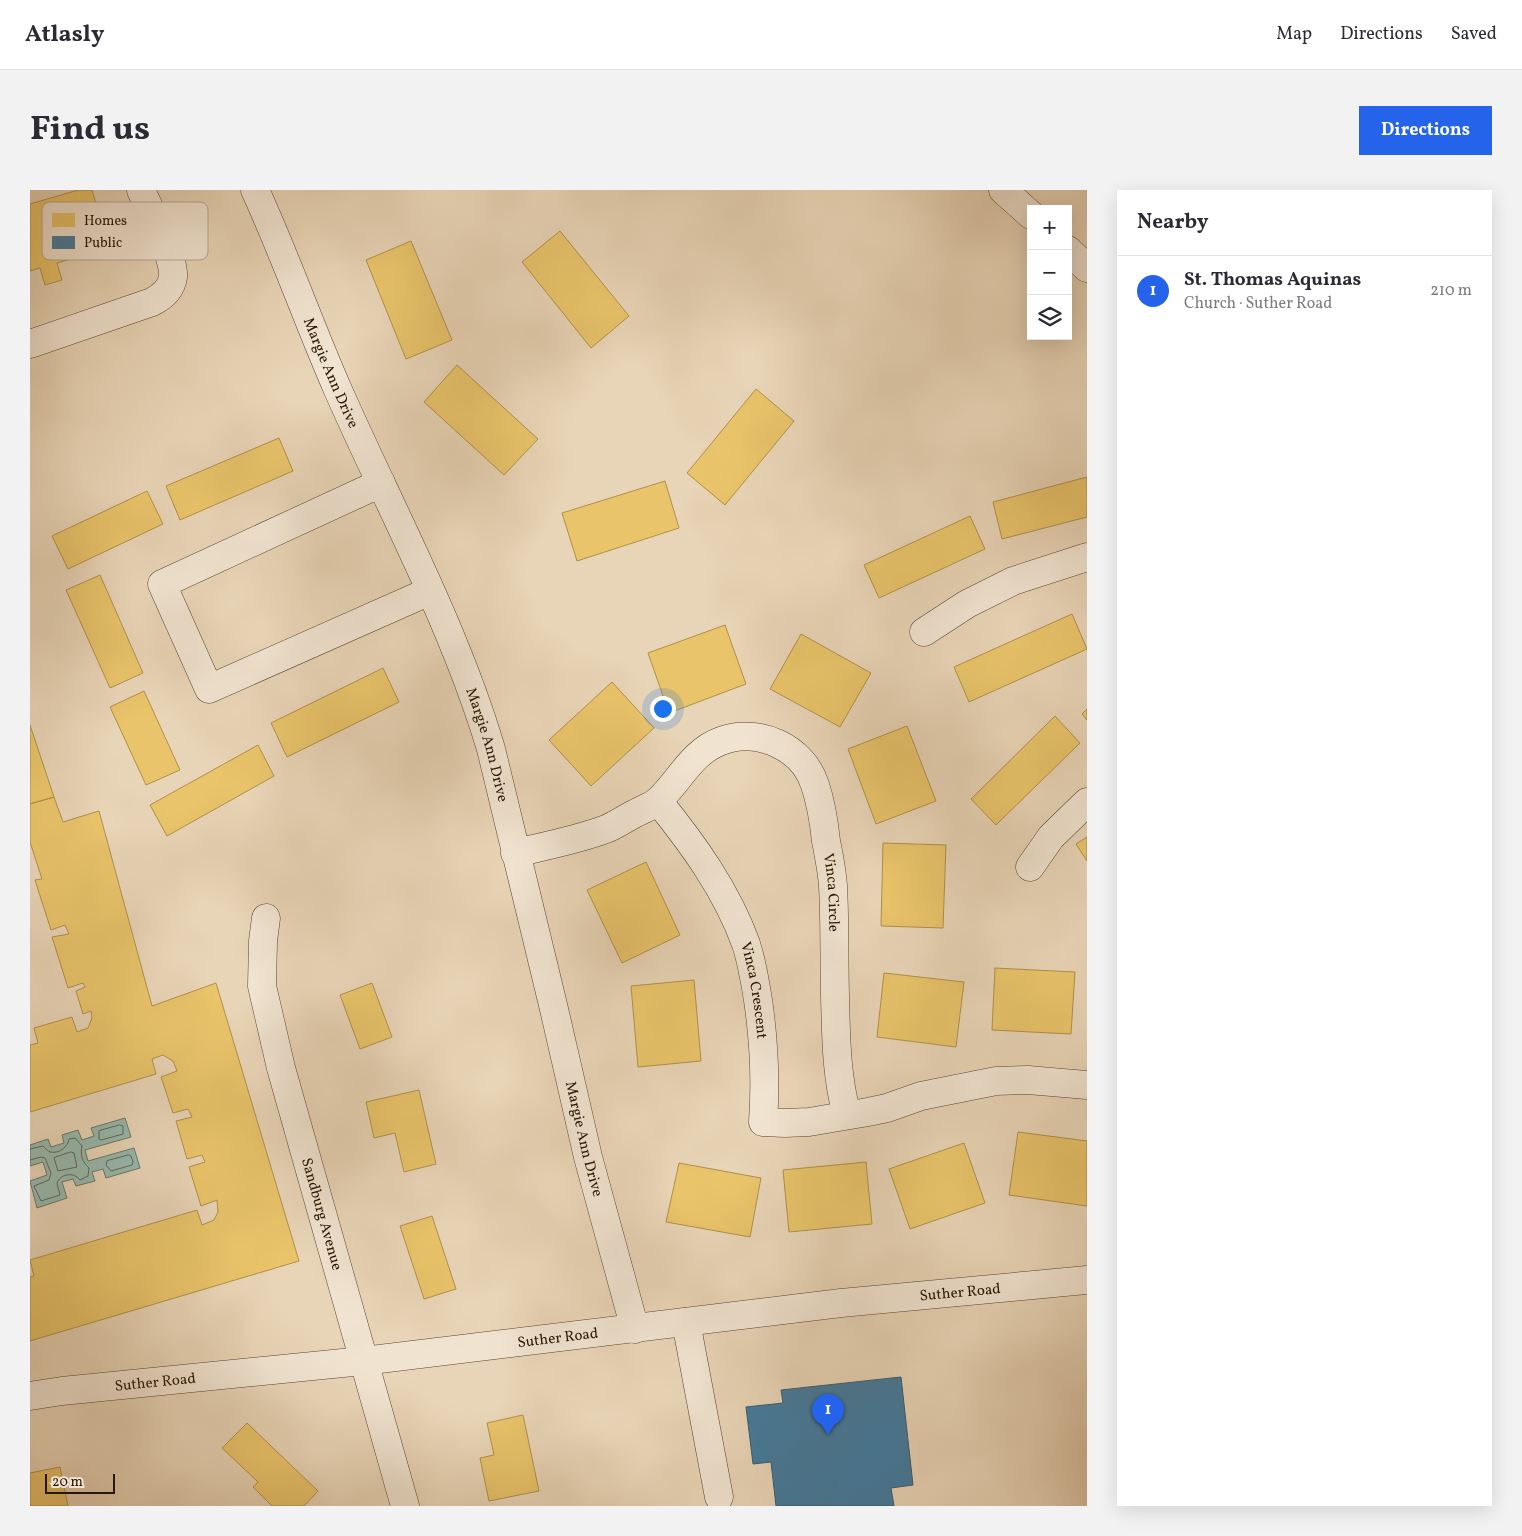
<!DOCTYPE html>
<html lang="en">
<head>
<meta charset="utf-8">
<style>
	:root { --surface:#fff; --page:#f2f2f3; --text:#2b2b33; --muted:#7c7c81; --line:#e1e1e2; --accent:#2563eb }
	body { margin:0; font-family:Vollkorn,serif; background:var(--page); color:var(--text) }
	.controls { position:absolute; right:15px; top:15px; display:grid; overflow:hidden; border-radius:0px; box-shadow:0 5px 20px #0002 }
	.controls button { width:45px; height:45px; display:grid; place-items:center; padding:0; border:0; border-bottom:1px solid var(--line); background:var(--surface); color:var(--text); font:25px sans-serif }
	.scale { position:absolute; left:15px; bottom:12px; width:70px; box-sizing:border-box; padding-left:5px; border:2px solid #271600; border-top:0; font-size:14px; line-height:18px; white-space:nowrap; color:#271600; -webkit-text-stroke:4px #f0e3d0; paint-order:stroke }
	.you { position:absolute; left:632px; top:518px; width:18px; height:18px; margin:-12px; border:4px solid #fff; border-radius:50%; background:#1a73e8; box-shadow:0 0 0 8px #1a73e833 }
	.badge { display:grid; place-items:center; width:32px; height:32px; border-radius:50%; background:var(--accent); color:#fff; font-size:16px; font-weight:700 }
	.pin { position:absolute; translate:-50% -41px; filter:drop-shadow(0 1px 2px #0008) }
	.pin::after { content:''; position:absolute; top:26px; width:18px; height:15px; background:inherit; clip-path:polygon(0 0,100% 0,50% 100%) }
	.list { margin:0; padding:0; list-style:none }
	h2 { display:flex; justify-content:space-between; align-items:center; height:65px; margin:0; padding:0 20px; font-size:21px }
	h2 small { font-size:16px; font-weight:400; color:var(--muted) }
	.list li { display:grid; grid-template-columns:32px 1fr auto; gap:15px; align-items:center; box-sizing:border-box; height:70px; padding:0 20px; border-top:1px solid var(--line) }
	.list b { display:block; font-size:19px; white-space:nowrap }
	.list p { margin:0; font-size:16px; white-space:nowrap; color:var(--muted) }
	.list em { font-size:16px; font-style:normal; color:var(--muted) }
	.icon { flex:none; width:28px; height:28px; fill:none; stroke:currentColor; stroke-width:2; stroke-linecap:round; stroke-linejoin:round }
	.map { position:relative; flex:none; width:1057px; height:1316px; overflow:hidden; border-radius:0px }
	header { display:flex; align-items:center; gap:30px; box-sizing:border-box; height:70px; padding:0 25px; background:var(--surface); border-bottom:1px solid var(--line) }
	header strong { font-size:24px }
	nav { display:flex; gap:28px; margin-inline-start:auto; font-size:18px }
	.intro { display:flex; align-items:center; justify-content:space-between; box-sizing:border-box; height:120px; padding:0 30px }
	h1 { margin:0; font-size:35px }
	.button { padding:12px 22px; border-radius:0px; background:var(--accent); color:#fff; font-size:18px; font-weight:700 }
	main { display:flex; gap:30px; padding:0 30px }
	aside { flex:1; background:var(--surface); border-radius:0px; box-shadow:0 5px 20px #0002 }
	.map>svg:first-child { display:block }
	.water { fill:#97b8ad; stroke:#6a7768 }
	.homes { fill:#e9c46a; stroke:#af904a }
	.public { fill:#457b9d; stroke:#3c5d6e }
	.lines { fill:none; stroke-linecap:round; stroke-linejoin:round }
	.shore { stroke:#5f6756; stroke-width:1 }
	.minor-casing { stroke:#57462e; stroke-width:29 }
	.minor { stroke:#f0e3d0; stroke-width:28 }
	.labels { text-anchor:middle; stroke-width:5; stroke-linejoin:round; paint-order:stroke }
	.street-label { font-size:15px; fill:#271600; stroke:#f0e3d0 }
	.key { fill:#f0e3d0; stroke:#b4a692; stroke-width:1 }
	.key-label { font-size:14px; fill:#271600 }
</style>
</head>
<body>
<header>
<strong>Atlasly</strong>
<nav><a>Map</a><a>Directions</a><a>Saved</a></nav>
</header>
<div class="intro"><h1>Find us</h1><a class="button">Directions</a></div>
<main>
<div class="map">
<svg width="1057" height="1316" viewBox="0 0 1057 1316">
	<rect width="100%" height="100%" fill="#e8d4b6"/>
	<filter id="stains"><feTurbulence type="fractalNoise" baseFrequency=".004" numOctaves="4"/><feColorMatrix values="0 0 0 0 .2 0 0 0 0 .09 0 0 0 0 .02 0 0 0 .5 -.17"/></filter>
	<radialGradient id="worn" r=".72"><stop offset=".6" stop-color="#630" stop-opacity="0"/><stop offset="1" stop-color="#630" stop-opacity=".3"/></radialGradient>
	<path class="water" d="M95,928l6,19 -46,13 3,11 46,-13 6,20 -34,10 -3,-9 -11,3 3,9 -19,5 -3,-7 -11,3 5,16 -30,10 -7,-27 17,-6 -4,-13 -13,4v-21l18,-6 3,8 13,-4 -2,-8 16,-5 4,10 12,-4 -3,-8z"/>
	<path class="homes" d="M48,0h14l17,58 -52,15 5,17 -17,5 -5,-17 -10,3v-67z
		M530,41l69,85 -38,32 -69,-86z
		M381,51l41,99 -46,19 -40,-99z
		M427,175l81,74 -34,36 -80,-73z
		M726,199l38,32 -69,84 -38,-32z
		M249,248l14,33 -113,49 -14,-34z
		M1057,287v40l-85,22 -9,-37z
		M635,291l14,47 -102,33 -15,-48z
		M117,301l16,33 -95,45 -16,-33z
		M940,326l15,33 -106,49 -15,-33z
		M70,385l43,98 -33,15 -44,-98z
		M1042,424l15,35 -118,53 -15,-35z
		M695,435l21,59 -77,29 -21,-60z
		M771,444l70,39 -31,54 -70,-38z
		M353,478l16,34 -112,55 -16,-34z
		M582,492l42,46 -63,58 -42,-46z
		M114,501l36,79 -34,15 -36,-78z
		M1057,519v11l-5,-6z
		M1025,526l25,27 -84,82 -25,-26z
		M0,535l24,72 -24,7z
		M877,536l29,75 -60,23 -28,-75z
		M228,555l16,31 -107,60 -17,-31z
		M24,607l9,25 36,-11 53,195 64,-23 83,278 -269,80v-64l4,-1 -4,-16 167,-50 5,15 12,-5 4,-8 -1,-12 -16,6 -12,-39 16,-5 -3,-7 -15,4 -11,-38 16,-4 -4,-8 -15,4 -12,-36 16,-6 -4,-10 -10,-6 -11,4 4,15 -126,38v-67l8,-2 -4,-15 38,-11 5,15 11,-4 4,-10 -1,-7 -8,3 -7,-23 9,-4 -2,-4 -15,5 -16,-51 17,-3 -4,-9 -14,5 -16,-50 7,-1 -12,-37v-38z
		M1057,647v24l-11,-17z
		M853,653l63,2 -3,83 -62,-2z
		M616,672l34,73 -58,28 -35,-73z
		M965,778l80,4 -4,62 -79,-4z
		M854,783l80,9 -8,65 -79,-10z
		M664,790l7,81 -63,6 -7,-81z
		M342,793l20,54 -32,12 -20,-54z
		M389,900l17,74 -32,8 -9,-39 -21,5 -8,-36z
		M988,942l69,9v65l-78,-11z
		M934,953l21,60 -75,26 -21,-60z
		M836,972l6,62 -83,8 -6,-62z
		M649,973l82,15 -11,59 -84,-15z
		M402,1026l24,73 -32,10 -24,-73z
		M493,1225l16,76 -50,10 -9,-43 14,-3 -7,-32z
		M217,1233l71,68 -14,15h-32l-19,-19 5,-5 -36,-34z
		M30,1277l8,39h-38v-33z"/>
	<path class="public" d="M871,1187l12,108 -22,3 3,18h-118l-5,-44 -18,2 -7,-57 37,-4 -2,-13z"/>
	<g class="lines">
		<path class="shore" d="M90,935l3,1v8l-22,6 -2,-1v-8z
			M0,959l13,-3c2,2 5,5 7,6 9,2 18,-5 19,-13l6,-1 7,8c-2,8 0,16 7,22l-1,8 -8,4c-6,-8 -19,-7 -23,3l3,12 -19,6 -7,-15 15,-6 2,-7 -6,-15 -4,-1 -11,3
			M41,962l3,1 3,14 -19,4 -4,-13z
			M99,965l2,1 2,6 -1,3 -21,6 -5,-6 1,-4z"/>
		<defs>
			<g id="minor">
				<path id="s1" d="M225,0c30,65 54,134 83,200 52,118 116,235 153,359l63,260 34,148 47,172"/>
				<path d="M973,0l28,25"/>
				<path d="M1038,60l19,18"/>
				<path d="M0,154l122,-42c10,-5 19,-12 21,-25 2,-20 -24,-68 -32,-87"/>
				<path d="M351,293l-219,101 47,105 221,-98"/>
				<path d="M894,442l43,-28 46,-23 74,-24"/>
				<path id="s2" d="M628,611c35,43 69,90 88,143 6,18 9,37 12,56 6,41 8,80 5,122l22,1 24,-1 59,-10 19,-4 34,-12 75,-15 32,-1 59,5"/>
				<path id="s3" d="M485,663c30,-7 62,-13 91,-24 10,-4 20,-11 30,-16 7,-4 17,-7 23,-13 20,-19 34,-49 62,-59 37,-14 82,6 94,44 6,18 9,37 11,56 3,15 6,30 7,45 2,36 1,73 2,109 1,40 1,81 12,120"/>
				<path d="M1000,677l21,-30 36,-35"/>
				<path id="s4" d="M236,728l-3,23 -1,45 19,82 124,438"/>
				<path d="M656,1132l33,175"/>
				<path id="s5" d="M0,1206l32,-5 301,-30 478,-58 246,-23"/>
			</g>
		</defs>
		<use href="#minor" class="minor-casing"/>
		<use href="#minor" class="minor"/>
	</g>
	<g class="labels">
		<g class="street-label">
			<text dy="5" stroke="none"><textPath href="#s1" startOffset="198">Margie Ann Drive</textPath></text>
			<text dy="5" stroke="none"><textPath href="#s1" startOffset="602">Margie Ann Drive</textPath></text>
			<text dy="5" stroke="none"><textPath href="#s3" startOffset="466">Vinca Circle</textPath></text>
			<text dy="5" stroke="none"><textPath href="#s2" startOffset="216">Vinca Crescent</textPath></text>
			<text dy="5" stroke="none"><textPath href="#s1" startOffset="1008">Margie Ann Drive</textPath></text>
			<text dy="5" stroke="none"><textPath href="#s4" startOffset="304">Sandburg Avenue</textPath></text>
			<text dy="5" stroke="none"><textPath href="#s5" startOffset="936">Suther Road</textPath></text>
			<text dy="5" stroke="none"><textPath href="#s5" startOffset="531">Suther Road</textPath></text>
			<text dy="5" stroke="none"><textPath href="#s5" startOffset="126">Suther Road</textPath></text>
		</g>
	</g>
	<rect x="12" y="12" width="166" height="58" rx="8" class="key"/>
	<rect x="22" y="23" width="23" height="14" fill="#e9c46a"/>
	<rect x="22" y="46" width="23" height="13" fill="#457b9d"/>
	<g class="key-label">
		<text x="54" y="35">Homes</text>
		<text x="54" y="57">Public</text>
	</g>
	<rect width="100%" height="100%" filter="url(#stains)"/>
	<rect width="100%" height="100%" fill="url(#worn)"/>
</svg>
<div class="controls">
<button>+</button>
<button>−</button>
<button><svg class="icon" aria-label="layers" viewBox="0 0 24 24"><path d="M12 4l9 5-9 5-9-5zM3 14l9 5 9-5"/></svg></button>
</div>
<div class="scale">20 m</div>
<div class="you"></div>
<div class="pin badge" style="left:798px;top:1245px">1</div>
</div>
<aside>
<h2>Nearby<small></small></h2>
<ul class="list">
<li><span class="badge">1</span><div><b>St. Thomas Aquinas</b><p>Church · Suther Road</p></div><em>210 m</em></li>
</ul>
</aside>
</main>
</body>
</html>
